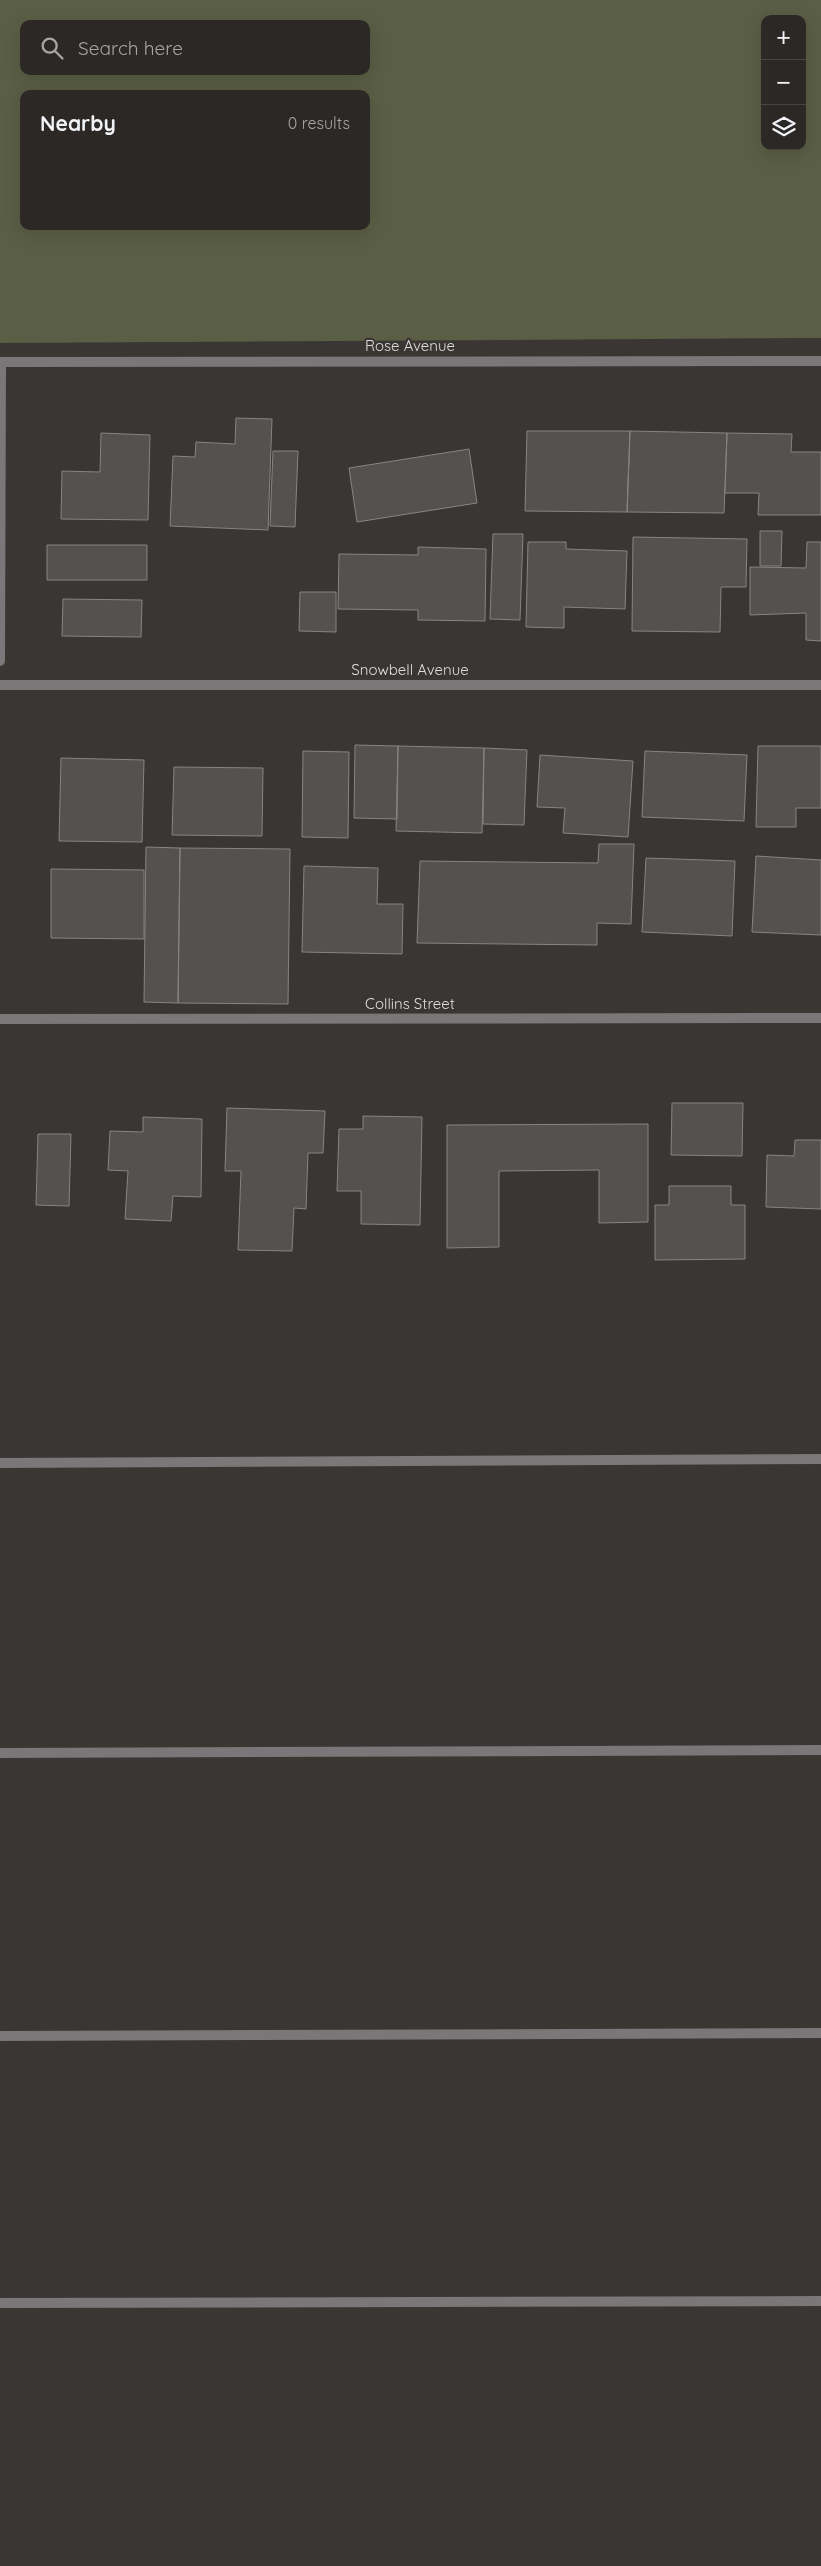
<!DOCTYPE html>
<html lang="en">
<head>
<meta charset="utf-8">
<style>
	:root { --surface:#2b2826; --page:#373432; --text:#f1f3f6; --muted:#a6a6a7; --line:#474443 }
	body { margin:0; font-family:Quicksand,sans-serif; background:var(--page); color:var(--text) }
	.controls { position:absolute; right:15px; top:15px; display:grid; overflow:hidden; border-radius:10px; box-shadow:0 5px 20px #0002 }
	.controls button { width:45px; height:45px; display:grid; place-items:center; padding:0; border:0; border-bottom:1px solid var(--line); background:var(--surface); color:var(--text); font:25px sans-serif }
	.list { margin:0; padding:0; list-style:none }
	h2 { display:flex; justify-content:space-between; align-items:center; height:65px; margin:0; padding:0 20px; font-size:21px }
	h2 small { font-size:16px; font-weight:400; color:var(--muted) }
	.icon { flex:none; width:28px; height:28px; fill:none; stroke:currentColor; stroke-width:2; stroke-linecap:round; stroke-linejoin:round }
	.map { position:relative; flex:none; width:821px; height:2566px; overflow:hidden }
	.search { position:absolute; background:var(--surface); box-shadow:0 5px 20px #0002; left:20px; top:20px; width:350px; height:55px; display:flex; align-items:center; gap:12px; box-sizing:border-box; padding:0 18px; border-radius:10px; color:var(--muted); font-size:19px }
	.panel { position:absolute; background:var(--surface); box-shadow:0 5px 20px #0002; left:20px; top:90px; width:350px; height:140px; border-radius:10px }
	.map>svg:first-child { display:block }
	.green { fill:#5a5e45; fill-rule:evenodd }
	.building { fill:#54514e; stroke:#888581 }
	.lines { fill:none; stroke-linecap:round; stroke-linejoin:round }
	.minor { stroke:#797777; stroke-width:10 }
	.labels { text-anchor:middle; stroke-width:4.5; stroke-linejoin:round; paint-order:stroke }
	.street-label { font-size:15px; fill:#dfdddb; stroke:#393633 }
</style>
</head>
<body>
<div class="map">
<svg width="821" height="2566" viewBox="0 0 821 2566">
	<rect width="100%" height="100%" fill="#393633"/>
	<path class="green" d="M0,0h821v338l-821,5zM765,19h37v127h-37zM24,24h342v47h-342zM24,94h342v132h-342z"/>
	<path class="building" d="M236,418l36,1 -4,111 -98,-4 3,-70 22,1 1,-15 39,2z
		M527,431h103l-3,81 -102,-1z
		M630,431l97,2 -3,80 -97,-1z
		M101,433l49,2 -2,85 -87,-1 1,-48 38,1z
		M727,433l65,1 -1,18h30v63h-63l1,-22h-34z
		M469,449l8,54 -120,19 -8,-54z
		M273,451h25l-3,76 -25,-1z
		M760,531h22l-1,35h-21z
		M493,534h30l-3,86 -30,-1z
		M633,537l114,2 -1,48h-25l-1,45 -88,-1z
		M528,542h38v7l61,2 -2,58 -61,-2v21l-38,-1z
		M807,542h14v99l-15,-1v-27l-56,2v-48l56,1z
		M47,545h100v35h-100z
		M418,547l68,2 -1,72 -67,-1v-10l-80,-1 1,-55 79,1z
		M300,592h36v40l-37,-1z
		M63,599l79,1 -1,37 -79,-1z
		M355,745l43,1 -1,73 -43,-1z
		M398,746l86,2 -2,85 -86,-2z
		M758,746h63v62h-25v19h-40z
		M484,748l43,2 -3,75 -41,-1z
		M303,751l46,1 -1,86 -46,-1z
		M645,751l102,4 -3,66 -102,-4z
		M540,755l93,6 -5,76 -65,-4 2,-25 -28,-1z
		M61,758l83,2 -2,82 -83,-1z
		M174,767l89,1 -1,68 -90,-1z
		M599,844h35l-3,80 -34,-1v22l-180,-2 3,-82 178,2z
		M146,847l34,1 -2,155 -34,-1z
		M180,848l110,1 -2,155 -110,-1z
		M756,856l65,4v75l-69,-3z
		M646,858l89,3 -3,75 -90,-4z
		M304,866l74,2 -1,36h26l-1,50 -100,-2z
		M51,869l93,1v69l-93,-1z
		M672,1103h71l-1,53 -71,-1z
		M227,1108l98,3 -2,42h-15l-2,56 -12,-1 -2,43 -54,-1 3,-79h-16z
		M363,1116l59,1 -2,108 -59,-1v-33h-24l2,-62h24z
		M143,1117l59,2 -1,78 -28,-1 -2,25 -46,-2 3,-48 -20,-1 2,-39 33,1z
		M648,1124v98l-49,1v-53l-100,1v76l-52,1v-123z
		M38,1134h33l-2,72 -33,-1z
		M795,1140h26v69l-55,-2 1,-52 27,1z
		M669,1186h62v19h14v54l-90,1v-55h14z"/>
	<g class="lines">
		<path class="minor" d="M0,362l821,-1
			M0,661l1,-299
			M0,685h821
			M0,1019l821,-1
			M0,1463l821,-4
			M0,1753l821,-3
			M0,2036l821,-3
			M0,2303l821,-2"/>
	</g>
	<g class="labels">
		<g class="street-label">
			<text x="410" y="351">Rose Avenue</text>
			<text x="410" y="675">Snowbell Avenue</text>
			<text x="410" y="1009">Collins Street</text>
		</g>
	</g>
</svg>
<div class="controls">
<button>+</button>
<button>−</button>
<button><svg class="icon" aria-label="layers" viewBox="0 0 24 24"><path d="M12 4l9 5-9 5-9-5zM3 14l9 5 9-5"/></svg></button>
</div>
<div class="search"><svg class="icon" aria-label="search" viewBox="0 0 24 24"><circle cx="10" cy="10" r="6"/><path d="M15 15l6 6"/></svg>Search here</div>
<section class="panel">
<h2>Nearby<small>0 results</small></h2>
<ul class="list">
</ul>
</section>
</div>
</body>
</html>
